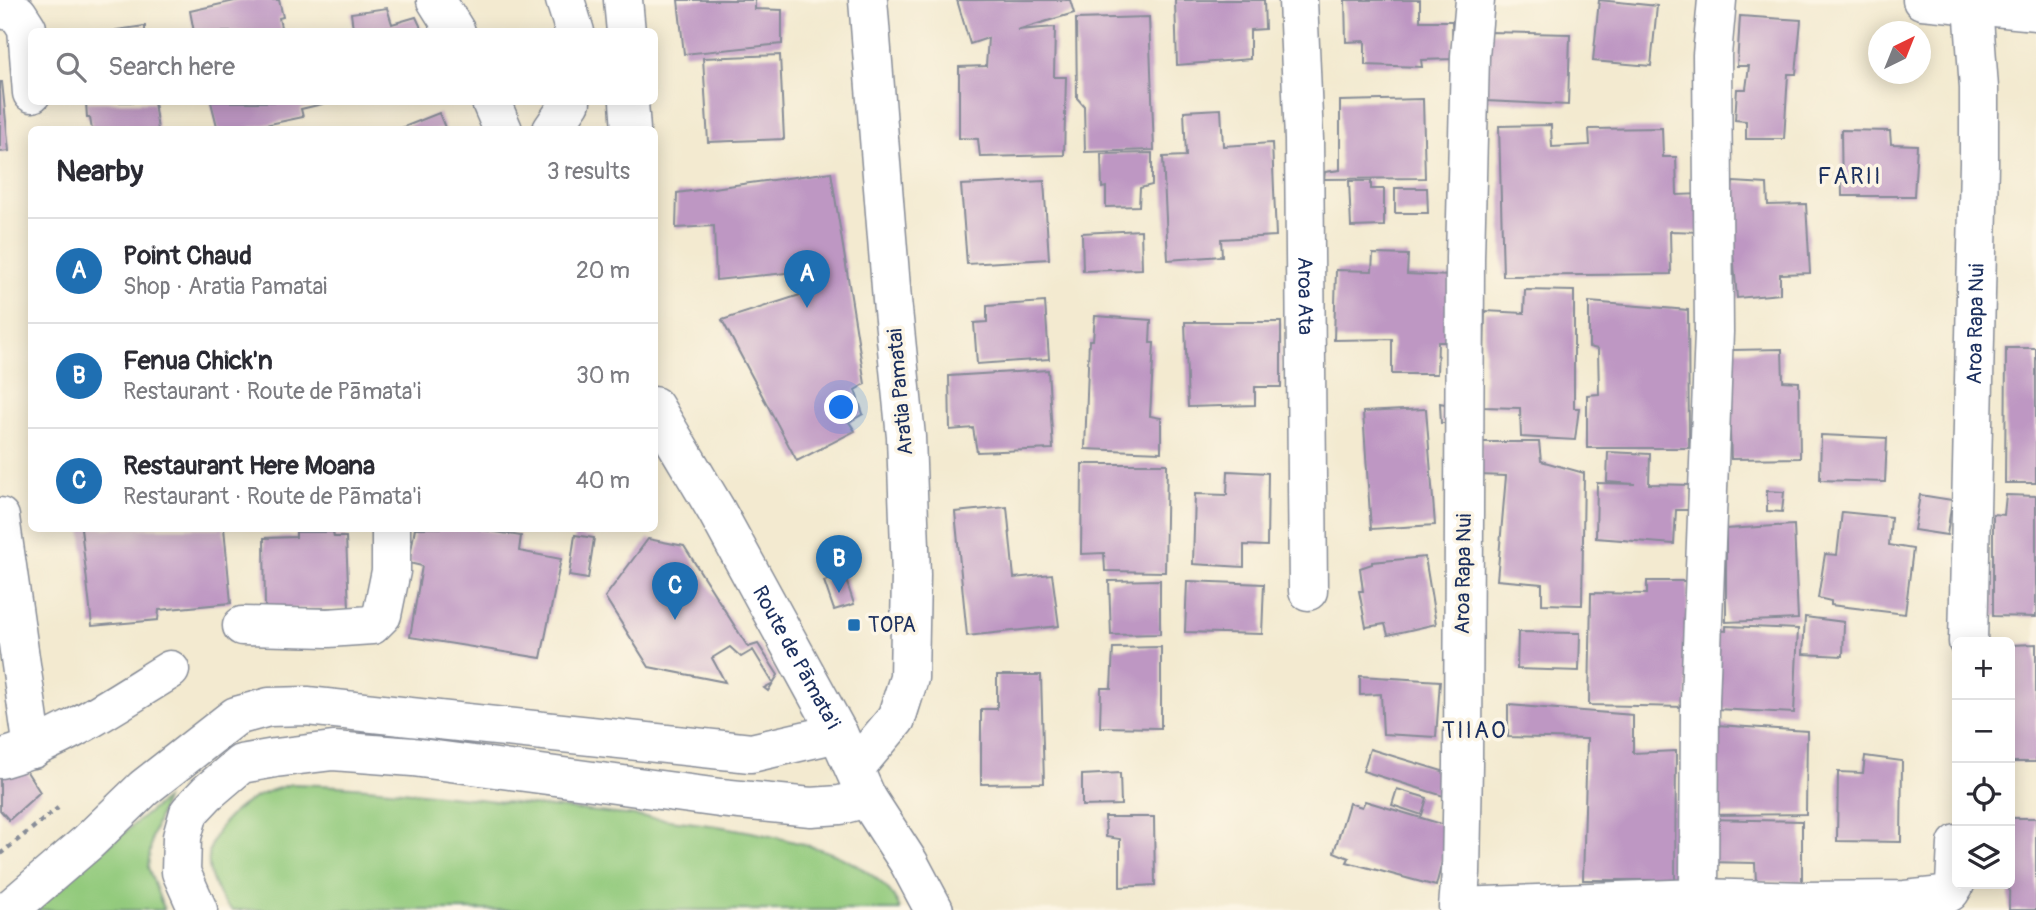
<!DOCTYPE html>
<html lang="en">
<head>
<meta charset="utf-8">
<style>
	:root { --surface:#fff; --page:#f2f2f3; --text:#2b2b33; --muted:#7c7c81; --line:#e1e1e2; --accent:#1f6fb2 }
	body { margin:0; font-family:Pangolin,sans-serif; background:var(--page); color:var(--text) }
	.controls { position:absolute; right:21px; bottom:21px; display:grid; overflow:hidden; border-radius:10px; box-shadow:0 4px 18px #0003 }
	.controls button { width:63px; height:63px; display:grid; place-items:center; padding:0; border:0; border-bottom:2px solid var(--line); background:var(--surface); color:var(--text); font:35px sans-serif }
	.compass { position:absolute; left:1868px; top:21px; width:63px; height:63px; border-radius:50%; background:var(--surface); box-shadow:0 4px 18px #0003; rotate:43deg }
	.you { position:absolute; left:842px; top:408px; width:24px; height:24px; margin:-18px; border:5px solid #fff; border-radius:50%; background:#1a73e8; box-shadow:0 0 0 10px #1a73e833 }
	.badge { display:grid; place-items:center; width:46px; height:46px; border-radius:50%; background:var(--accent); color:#fff; font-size:23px; font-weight:700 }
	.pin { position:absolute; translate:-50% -58px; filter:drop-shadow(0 2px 4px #0008) }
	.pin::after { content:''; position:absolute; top:37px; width:24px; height:21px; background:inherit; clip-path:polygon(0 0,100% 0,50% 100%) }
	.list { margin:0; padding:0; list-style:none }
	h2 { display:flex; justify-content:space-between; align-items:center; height:91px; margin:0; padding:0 28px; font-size:30px }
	h2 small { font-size:23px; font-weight:400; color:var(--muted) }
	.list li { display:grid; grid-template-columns:46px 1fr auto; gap:21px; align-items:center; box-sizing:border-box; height:105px; padding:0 28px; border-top:2px solid var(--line) }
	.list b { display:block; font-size:26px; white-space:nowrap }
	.list p { margin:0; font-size:23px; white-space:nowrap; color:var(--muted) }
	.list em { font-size:23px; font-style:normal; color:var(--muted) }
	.icon { flex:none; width:38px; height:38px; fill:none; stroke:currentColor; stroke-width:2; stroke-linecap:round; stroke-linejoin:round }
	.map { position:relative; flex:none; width:2036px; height:910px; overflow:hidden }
	.search { position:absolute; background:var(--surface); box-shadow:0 4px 18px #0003; left:28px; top:28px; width:630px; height:77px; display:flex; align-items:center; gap:18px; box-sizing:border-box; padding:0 24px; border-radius:10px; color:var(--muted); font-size:26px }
	.panel { position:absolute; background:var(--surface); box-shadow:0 4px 18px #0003; left:28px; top:126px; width:630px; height:406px; border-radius:10px }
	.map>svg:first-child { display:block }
	.green { fill:#93ca7d; stroke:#577c6e; stroke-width:2 }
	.building { fill:#be97c3 }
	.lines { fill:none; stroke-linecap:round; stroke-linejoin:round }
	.minor-casing { stroke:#878c97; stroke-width:41 }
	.major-casing { stroke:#878c97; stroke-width:41 }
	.highway-casing { stroke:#878c97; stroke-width:41 }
	.path { stroke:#878c97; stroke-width:4.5; stroke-dasharray:5 5; stroke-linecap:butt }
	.minor { stroke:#fff; stroke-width:38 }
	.major { stroke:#fff; stroke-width:38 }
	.highway { stroke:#fff; stroke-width:38 }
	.poi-dot { fill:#1f6fb2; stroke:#fcf5e5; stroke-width:2.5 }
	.labels { text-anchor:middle; stroke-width:7; stroke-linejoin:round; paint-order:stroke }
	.street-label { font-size:21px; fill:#1b2f5e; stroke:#fcf5e5 }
	.poi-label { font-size:21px; fill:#1b2f5e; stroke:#fcf5e5; text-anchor:start }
	.neighbourhood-label { font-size:23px; letter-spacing:2px; fill:#1b2f5e; stroke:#fcf5e5 }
</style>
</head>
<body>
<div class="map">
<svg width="2036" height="910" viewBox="0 0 2036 910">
	<rect width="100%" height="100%" fill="#fcf5e5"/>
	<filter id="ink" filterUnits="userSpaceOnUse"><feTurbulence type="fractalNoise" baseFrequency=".0143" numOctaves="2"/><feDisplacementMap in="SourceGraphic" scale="14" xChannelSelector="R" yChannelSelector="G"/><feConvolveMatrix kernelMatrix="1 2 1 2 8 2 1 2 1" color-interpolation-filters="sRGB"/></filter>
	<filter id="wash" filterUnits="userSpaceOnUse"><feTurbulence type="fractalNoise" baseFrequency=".00686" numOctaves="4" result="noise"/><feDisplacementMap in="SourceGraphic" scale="28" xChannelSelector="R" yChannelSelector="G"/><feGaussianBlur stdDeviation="1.57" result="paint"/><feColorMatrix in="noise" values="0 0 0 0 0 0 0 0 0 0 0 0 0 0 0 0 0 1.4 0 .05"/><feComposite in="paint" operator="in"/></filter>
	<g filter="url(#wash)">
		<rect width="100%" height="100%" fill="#f3ead0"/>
		<path class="green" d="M291,784c91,2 180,15 270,24 87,10 178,15 262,42 26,9 70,32 77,60h-668c-10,-7 -13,-15 -18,-26 -17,-37 10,-70 42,-87 10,-6 24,-9 35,-13z
			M165,799l-13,38 -4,30 16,43h-135z"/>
		<g id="blocks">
			<path class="building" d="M239,0h40l4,17 -4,1 3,14h-88l-4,-21z
				M678,0h77v9l27,1v34l-98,10z
				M957,0h113l4,13 -57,17 38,-3 -1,50h12l-2,78 -84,2 -2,-18 -19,-1v-71l27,-1 2,-28 -18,6z
				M1175,0h89l1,29 -15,1v29l-73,6z
				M1345,0h75v21h32l1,38 -32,1 1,7 -57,-2v-24l-19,1z
				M1599,0l58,6 -6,60 -58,-5z
				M387,8l5,16 24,-7 7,15h-78l8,-3 -2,-16z
				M1740,16l61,4 -5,54h-8l-4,65h-38v-18l-11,-1 2,-31h9l3,-23h-12z
				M1149,17l5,133 -69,2 -1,-46 -7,-8 -1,-79z
				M145,26v6h-29v-2z
				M1489,32l81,2 -2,71 -82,-4z
				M780,55l4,84 -76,3 -5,-84z
				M0,82h2l7,69 -9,1z
				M1423,99l2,79 -101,1 1,-7 15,-2v-69z
				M86,102h68l4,28h-66l-2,-12h-3z
				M211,102h110l1,2 -21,5 2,8 -62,13h-23z
				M1221,109l2,37 49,-3 4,93 -55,3 1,17 -54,4 -5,-103 23,-1 -2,-45z
				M439,113l7,17h-47v-1z
				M1551,125l1,22 38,-2 -1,-16 73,-1 1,29h13l1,38 26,-1v38l-33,-1 1,43 -168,2 -4,-150z
				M1841,130l49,1 1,13 26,1 -3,51h-72z
				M1152,153v32l-12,3 -1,18 -33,1v-20l-4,1 -1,-34z
				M831,172l34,212 -10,6 8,24 -14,8 6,9 -58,30 -75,-141 78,-25 -5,-23 -79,8 -2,-54 -38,2 1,-35z
				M1044,181l5,78 -82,5 -6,-79z
				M1349,181h22v8h13v37l-33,1z
				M1733,182l34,2 1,21 38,-1 4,69 -30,1v20l-43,4 -8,-91z
				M1395,188h32l1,25h-33z
				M1141,230l1,39 -59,2 -1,-38z
				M1373,254l35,1 -1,19 44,2 -1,66h-12l-1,32h-45v-35l-58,1 2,-70 36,1z
				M1525,290l49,1v117h5l-4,32 -54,-3 -1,-29 -37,-1 2,-96 39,2z
				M1045,302l4,57 -72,5 -3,-41 13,-1v-16z
				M1589,302l99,8 1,138h-102v-53l12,-1 -1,-45 -9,-2z
				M1095,316l56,4 -1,23h4l-4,73 11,2v34l-76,-3 4,-109h4z
				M1185,322h96v65h-26v18l-67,2z
				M2006,348h30v135h-31z
				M1782,349l1,32 16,1 1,76 -69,1 -3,-77 4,-32z
				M1048,370l5,79 -76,3 -4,-24 -23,2 -1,-54z
				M1440,403l10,2v18h-9z
				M1426,409l9,116 -64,4 -8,-117z
				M1821,435l66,3 -2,44 -65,-2z
				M1481,442h58l2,19 43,12 -2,132 -40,-1v-20l-45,-4 9,-104 -26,-1z
				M1608,452l42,2 -1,30 40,1 -1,25h-12l-2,34 -78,-6 1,-55 38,1 -28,-2z
				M1082,464h85l-2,108 -60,-1 -1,-18 -23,1z
				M1228,471l40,2 -1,73 -23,-1v22l-51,-3 2,-70 32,1z
				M1767,491l17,1 -2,20 -15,-1z
				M1920,495l32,5 -5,35 -33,-5z
				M2006,495l30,1v121l-43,-1v-102l11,1z
				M1007,507l7,71 38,-4 7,52 -92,10 -12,-124z
				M1842,512l49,5 -2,28 24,4 -8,65 -74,-9v-4l-13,-3 7,-44 12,1z
				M1794,525l4,94 -72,3v-93z
				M81,528h143l7,75 -72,7 -1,10 -66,6z
				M415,528h55l51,8 -2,15 42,8 -20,99 -131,-21 12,-71 -13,-3z
				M296,532h37l1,5h12l3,71 -84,1 -1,-71 32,-1z
				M575,535l19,3 -6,41 -19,-3z
				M648,539l36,7 64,101 10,-3 20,31 -10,16 -4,-3 9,-5 -20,-33 -12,7 -11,-10 -18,11 13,24 -76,-15 -44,-70z
				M1425,557l11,67 -48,11 -3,-11 -19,3 -7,-36h4l-3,-23 12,-4v-2z
				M844,574l10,30 -20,6 -10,-29z
				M1160,580v54l-49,1 -2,-54z
				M1187,581l77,3 -2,50 -77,-2z
				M1647,581h41l-1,126 -98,-2 2,-112 56,1z
				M1805,617l39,5 -1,34 -40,-2z
				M1726,626l72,3 -4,84 -77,-4 -2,-79 11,1z
				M1518,632l62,1 -1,38 -62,-2z
				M2036,644v118h-26v-117z
				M1161,647v81l-61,-1 1,-39h10l2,-40z
				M997,675h44l3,108 -63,1v-75h16z
				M1360,676l80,5 -4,56 -53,-3 -2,-40 -21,1z
				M1508,705l125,10v38l43,-2 -1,129h-92l4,-141 -79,-2z
				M1717,725l90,6 -1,83 -95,1z
				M1370,749l82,25 -2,24 -87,-27z
				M1865,756l37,5 -1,81 -64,-1 1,-69 25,1z
				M22,764l18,28 -31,28 -9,-10v-33z
				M1120,773l1,32 -39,1v-31z
				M1397,789l30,9 -5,17 -30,-10z
				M1365,801l86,26 -15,59 -89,-24 2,-4 -15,-6 15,-49 13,4z
				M1105,817h49l1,68 -35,2v-48l-14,-2z
				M2010,818h26v92h-27z
				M1706,819l96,2v61l-46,-1 -1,-18 -49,-1z"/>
		</g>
	</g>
	<g filter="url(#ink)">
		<use href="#blocks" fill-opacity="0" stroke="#878c97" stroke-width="2"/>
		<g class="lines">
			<defs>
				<g id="minor">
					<path d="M565,0l10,32"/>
					<path d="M623,0l3,32"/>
					<path id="s1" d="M1298,0l6,140 4,451"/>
					<path d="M1475,0l-5,56 -5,202 -2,507 -2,108 -3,34 241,-9 105,3 101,-1 38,-4 7,-4 5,-8 2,-40"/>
					<path d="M1922,0l114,11"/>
					<path d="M0,8l18,6 9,14 5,65"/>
					<path d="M629,102l2,28"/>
					<path d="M552,130l19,-28"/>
					<path d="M0,517l33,232"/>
					<path d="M242,626l86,2 44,-3 10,-10 9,-44v-43"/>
					<path id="s2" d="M1968,642l11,-479v-75l-6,-83"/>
					<path d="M0,759c61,-17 116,-56 170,-89"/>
					<path d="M855,768l41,-49 13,-41 2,-103 -5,-138 -14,-137 -24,-300"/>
					<path d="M1699,898l1,-198 14,-368 -2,-277 5,-55"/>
				</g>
				<g id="major">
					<path d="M436,0l20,32"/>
					<path d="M491,102l12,28"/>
					<path id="s3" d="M654,406l62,104 122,223 29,65 42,65 25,47"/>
				</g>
				<path id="highway" d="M9,910l78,-67 57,-55 92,-72 33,-9 38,-1 444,47 87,-20
					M198,910l-17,-38 1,-35 7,-25 18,-19 34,-29 34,-6 58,-7 80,6 307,41 91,9 29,-2 27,-7"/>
			</defs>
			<use href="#minor" class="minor-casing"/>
			<use href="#major" class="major-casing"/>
			<use href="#highway" class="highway-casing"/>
			<path class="path" d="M0,854l58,-46"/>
			<use href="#minor" class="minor"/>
			<use href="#major" class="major"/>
			<use href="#highway" class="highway"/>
		</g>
	</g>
	<rect class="poi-dot" x="847" y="618" width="14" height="14" rx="3.5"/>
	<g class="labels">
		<g class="street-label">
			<text dy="7" stroke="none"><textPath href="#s1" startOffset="296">Aroa Ata</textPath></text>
			<text dy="7" stroke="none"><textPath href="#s2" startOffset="318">Aroa Rapa Nui</textPath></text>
			<text transform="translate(900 392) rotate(-95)" y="7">Aratia Pamatai</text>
			<text transform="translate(1463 574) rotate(-89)" y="7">Aroa Rapa Nui</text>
			<text dy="7" stroke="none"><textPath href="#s3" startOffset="289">Route de Pāmata'i</textPath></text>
		</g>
		<g class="poi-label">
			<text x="868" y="632">TOPA</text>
		</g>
		<g class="neighbourhood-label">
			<text x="1850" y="184">FARII</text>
			<text x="1475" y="738">TIIAO</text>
		</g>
	</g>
</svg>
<div class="controls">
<button>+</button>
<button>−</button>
<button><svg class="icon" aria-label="locate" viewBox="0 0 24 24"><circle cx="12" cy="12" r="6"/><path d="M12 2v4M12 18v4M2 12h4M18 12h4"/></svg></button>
<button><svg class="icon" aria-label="layers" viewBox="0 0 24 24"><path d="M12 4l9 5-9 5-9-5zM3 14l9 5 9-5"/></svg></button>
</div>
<svg class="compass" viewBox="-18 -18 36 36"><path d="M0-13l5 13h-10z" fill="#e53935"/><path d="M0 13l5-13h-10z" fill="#7c7c81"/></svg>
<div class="you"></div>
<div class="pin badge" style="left:807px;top:308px">A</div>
<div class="pin badge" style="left:839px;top:593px">B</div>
<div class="pin badge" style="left:675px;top:620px">C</div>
<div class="search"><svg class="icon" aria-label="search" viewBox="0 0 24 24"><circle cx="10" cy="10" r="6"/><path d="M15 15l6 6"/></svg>Search here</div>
<section class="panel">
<h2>Nearby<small>3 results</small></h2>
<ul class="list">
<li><span class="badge">A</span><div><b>Point Chaud</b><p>Shop · Aratia Pamatai</p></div><em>20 m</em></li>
<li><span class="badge">B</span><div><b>Fenua Chick'n</b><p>Restaurant · Route de Pāmata'i</p></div><em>30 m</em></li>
<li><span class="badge">C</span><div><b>Restaurant Here Moana</b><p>Restaurant · Route de Pāmata'i</p></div><em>40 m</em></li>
</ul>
</section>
</div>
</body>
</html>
